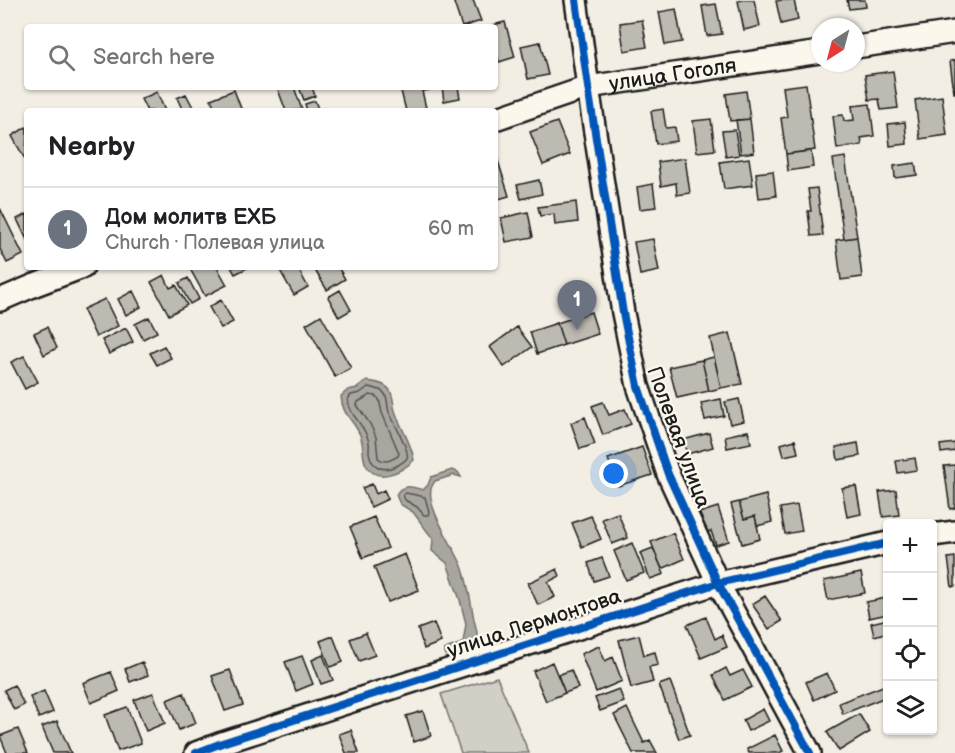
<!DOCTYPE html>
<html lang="en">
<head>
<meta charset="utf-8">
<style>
	:root { --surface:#fff; --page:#f2f2f2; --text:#202124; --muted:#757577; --line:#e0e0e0; --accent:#2563eb }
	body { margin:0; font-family:"Balsamiq Sans",sans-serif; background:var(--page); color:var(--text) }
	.controls { position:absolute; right:18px; bottom:18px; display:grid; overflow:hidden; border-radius:6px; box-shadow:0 2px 4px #0004 }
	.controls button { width:54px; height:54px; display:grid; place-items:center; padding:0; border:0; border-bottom:2px solid var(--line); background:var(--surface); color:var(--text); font:30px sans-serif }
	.compass { position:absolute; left:811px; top:18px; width:54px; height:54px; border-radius:50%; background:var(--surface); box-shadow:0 2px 4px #0004; rotate:216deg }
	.you { position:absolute; left:614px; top:474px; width:21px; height:21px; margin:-15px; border:4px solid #fff; border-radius:50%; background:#1a73e8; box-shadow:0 0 0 9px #1a73e833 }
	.badge { display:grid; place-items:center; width:39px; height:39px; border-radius:50%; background:var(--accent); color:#fff; font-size:20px; font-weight:700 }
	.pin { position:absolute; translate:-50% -50px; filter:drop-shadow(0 2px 3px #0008) }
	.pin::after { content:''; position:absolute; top:32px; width:21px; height:18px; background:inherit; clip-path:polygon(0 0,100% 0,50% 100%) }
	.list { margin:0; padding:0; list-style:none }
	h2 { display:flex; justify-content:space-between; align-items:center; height:78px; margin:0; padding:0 24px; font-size:26px }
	h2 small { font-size:20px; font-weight:400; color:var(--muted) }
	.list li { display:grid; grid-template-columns:39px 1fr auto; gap:18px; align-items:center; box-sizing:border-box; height:84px; padding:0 24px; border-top:2px solid var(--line) }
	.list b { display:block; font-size:22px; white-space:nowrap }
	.list p { margin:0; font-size:20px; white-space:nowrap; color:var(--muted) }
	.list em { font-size:20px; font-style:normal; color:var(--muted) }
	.icon { flex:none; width:33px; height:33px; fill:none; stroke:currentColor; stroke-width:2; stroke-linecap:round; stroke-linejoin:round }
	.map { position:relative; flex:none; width:955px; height:753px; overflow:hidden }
	.search { position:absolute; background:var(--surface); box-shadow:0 2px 4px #0004; left:24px; top:24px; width:474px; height:66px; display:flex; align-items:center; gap:15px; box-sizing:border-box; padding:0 21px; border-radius:6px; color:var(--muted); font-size:22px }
	.panel { position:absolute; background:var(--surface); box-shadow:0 2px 4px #0004; left:24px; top:108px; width:474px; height:162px; border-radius:6px }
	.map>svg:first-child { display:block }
	.green { fill:#d2cfc6; stroke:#777671; stroke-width:1.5 }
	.water { fill:#a9a6a0; stroke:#716f6b; stroke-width:1.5 }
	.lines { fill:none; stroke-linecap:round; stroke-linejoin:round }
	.shore { stroke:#545351; stroke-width:1.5 }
	.building { fill:#bdbab1; stroke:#1c1c1c; stroke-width:1.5 }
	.street-casing { stroke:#1c1c1c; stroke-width:26 }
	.street { stroke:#fbf7ec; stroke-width:21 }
	.cycleway-casing { stroke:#fbf7ec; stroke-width:11 }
	.cycleway { stroke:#0057b8; stroke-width:8 }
	.labels { text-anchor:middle; stroke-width:4.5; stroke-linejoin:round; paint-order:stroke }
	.street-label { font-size:21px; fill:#1c1c1c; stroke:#fbf7ec }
</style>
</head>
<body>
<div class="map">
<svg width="955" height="753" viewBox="0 0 955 753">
	<rect width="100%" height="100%" fill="#f2eee4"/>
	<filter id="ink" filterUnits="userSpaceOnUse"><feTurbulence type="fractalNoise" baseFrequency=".0167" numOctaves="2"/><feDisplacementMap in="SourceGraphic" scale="12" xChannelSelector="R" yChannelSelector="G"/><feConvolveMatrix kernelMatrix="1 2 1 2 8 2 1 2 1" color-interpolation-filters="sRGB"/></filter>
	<g filter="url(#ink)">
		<path class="green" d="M497,677l32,76h-68l-20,-59z"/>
		<path class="water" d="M367,381c7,1 17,2 22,8 4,5 4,11 5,18 4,18 17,33 20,53 -11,11 -37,25 -48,5 -5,-10 -1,-21 -7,-32 -7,-15 -17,-18 -18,-37l7,-6 9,-2z
			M452,470l6,2 3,5 -7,-2 -19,6c-1,1 -4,7 -4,8 -4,21 23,57 31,77 6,17 9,36 12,54 2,7 5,16 1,22 -5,9 -20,11 -29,13l-2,-5c6,-4 13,-4 19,-8l3,-18 -6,-24 -13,-37 -15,-12 1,-12 -20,-27 -13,-8 -4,-9c5,-12 17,-8 27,-5l5,-5 3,-8z"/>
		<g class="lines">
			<path class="shore" d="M368,387c6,1 13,2 17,7 3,5 2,12 4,18 2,4 4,8 6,12 3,7 15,28 12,34 -2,4 -8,6 -11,8 -13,6 -25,2 -27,-14 0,-4 1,-9 -1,-13 -4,-15 -20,-25 -20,-40l3,-4 9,-2z
				M370,395l5,1 4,3 3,14 17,40 -1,3c-7,4 -13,8 -20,2l-2,-21 -6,-13 -13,-19 1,-3z
				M406,493l19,4 4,15 -1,3h-4l-7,-8 -12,-7 -2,-5z"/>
		</g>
		<path class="building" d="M453,0h20l8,21 -19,6z
			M743,0h11l6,26 -16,4 -6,-29z
			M782,0h12l4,20 -17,4 -5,-23z
			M847,0h18l1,7 -17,2z
			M716,4l6,30 -15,2 -5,-30z
			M676,9l6,33 -17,3 -6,-33z
			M642,20l5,27 -23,4 -4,-28z
			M505,22l10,35 -16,5 -4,-15v-20l-6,-1z
			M540,42l8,33 -20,4 -7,-33z
			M955,60v33h-1l-4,-32z
			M893,71l5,37 -17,2 -2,-11 -10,1 -4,-25z
			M806,84l9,66 -29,4 -5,-36 6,-1 -4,-30z
			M277,87h17l8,23 -16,1z
			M299,87h13l3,9 -11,4z
			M400,87h29l1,3 -8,1 4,17 -12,3h-8z
			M442,87h16l2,11 -16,3z
			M234,90l8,21h-26l-5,-12z
			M746,91l4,28 -20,2 -4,-27z
			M157,92l8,19h-18l-6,-12z
			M186,94l9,17h-12l-6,-13z
			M942,96l5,39 -27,4 -5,-39z
			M315,101l4,10h-12l-2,-7z
			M870,104l4,32 -13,2 1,7 -25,4 -4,-33 10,-1 1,6 10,-1 -2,-14z
			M663,109l3,19 9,-1 2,14 -21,3 -5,-33z
			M711,119l4,31 -18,2 -4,-31z
			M750,119l4,33 -13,2 -5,-34z
			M557,122l13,32 -27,11 -13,-33z
			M905,122l2,22 -17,2 -2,-22z
			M26,127l1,2 -1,32 -14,-25z
			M735,130l4,25 -13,2 -4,-26z
			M495,151l14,45 -14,4z
			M811,151l2,16 -25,4 -2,-17z
			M845,157l12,80 -13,2 -11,-80z
			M685,158l5,35 -13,2 -1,-12 -15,3 -3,-24z
			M749,158l4,27 -29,4 -4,-27z
			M915,163l2,12 -22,3 -1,-12z
			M773,171l3,25 -17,2 -3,-25z
			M539,180l3,14 -21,5 -4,-14z
			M653,184l3,23 -16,2 -3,-22z
			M817,188l6,47 -12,1 -3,-25h3l-3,-22z
			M576,202l2,20 -23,3 -1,-11 -14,2 -2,-9z
			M0,208l23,47 -16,8 -7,-14z
			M528,212l5,25 -27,5 -5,-24z
			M27,214v26l-10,-21z
			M857,237l5,40 -21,3 -5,-40z
			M653,239l6,32 -19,4 -6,-33z
			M189,267h28l10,18 -22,11z
			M231,267h16v1l-12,6z
			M278,267h19l11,20 -14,8z
			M313,267h25l7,12 -18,11z
			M164,275l6,13 6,-3 11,20 -18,10 -18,-33z
			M188,278l11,21 -9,5 -11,-21z
			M340,290l11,20 -12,7 -11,-20z
			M133,291l8,16 -15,8 -8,-16z
			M105,299l13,27 -22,11 -13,-28z
			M221,300l12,22 -12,6 -12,-21z
			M591,312l7,22 -34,11 -7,-22z
			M321,315l30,53 -16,9 -29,-53z
			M149,317l8,15 -14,7 -8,-15z
			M557,323l7,22 -27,9 -7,-22z
			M47,327l10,21 -13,7 -10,-22z
			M517,327l15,20 -28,20 -14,-20z
			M126,328l7,14 -24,12 -7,-14z
			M730,333l12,51 -21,4 -11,-50z
			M164,346l7,12 -14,7 -7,-12z
			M24,356l14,26 -13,7 -14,-27z
			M714,357l7,31 -12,3 -7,-31z
			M702,360l7,31 -32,7 -8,-31z
			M721,399l3,17 -19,4 -4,-17z
			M739,399l5,22 -14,3 -5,-22z
			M603,402l6,13 16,-6 6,15 -28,11 -11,-29z
			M585,417l10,27 -15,5 -9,-26z
			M748,431l3,12 -24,5 -2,-12z
			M709,433l4,14 -26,7 -4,-14z
			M795,440l3,13 -14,3 -3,-12z
			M858,443l2,13 -22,4 -2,-13z
			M955,443v8l-14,2 -1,-8z
			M642,447l10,28 -34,11 -10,-27z
			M915,458l2,12 -19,3 -2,-12z
			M955,465v43l-5,1 -6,-43z
			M372,484l4,10 8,-4 4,9 -17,8 -9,-19z
			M856,486l5,28 -14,3 -5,-29z
			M896,490l3,25 -16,2 -4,-25z
			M766,495l6,27 -15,4 -2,-10 -11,3 -5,-17z
			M739,502l5,17 11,-3 5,23 -18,5 -11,-40z
			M797,505l5,26 -17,3 -5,-26z
			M718,507l11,34 -13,4 -5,-14 -6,2 -6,-20z
			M618,513l10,25 -16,6 -10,-25z
			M591,516l10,23 -19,8 -10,-24z
			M374,517l14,31 -25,10 -13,-31z
			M673,533l11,26 -22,10 -11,-27z
			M632,543l12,30 -18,7 -12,-29z
			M653,548l11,26 -14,5 -10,-26z
			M405,554l14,36 -31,12 -14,-35z
			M955,557v29l-3,1 -4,-29z
			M602,558l7,18 -15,5 -6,-18z
			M557,569l3,7 -12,6 7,15 -17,8 -10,-22z
			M861,573l4,20 -37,7 -4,-19z
			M765,596l17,25 -13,8 -17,-25z
			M886,598l2,16 -19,4 -3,-16z
			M706,617l9,22 7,-4 5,12 -26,11 -14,-33z
			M888,619v22l-3,-8 -11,3 -3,-13z
			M434,623l7,19 -17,7 -6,-20z
			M366,633l9,22 -16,6 -9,-22z
			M639,635l5,20 11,-3 3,13 -9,2 4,15 -22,6 -12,-48z
			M333,636l10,26 -13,5 -10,-26z
			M599,646l6,15 8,-4 9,24 -26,11 -15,-38z
			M323,655l10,25 -12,4 -9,-24z
			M302,656l11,28 -17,7 -11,-29z
			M142,662l6,13 -18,7 -5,-13z
			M552,662l13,31 -19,8 -13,-30z
			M726,668l4,8 13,-6 9,17 -27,13 -12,-25z
			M230,670l13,35 -18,6 -13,-35z
			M571,670l7,18 -13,5 -7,-18z
			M111,672l8,19 -28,12 -8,-20z
			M827,673l8,17 -21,10 -8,-18z
			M670,681l20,54 -11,4 -20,-54z
			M888,684v12l-45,18 -4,-11z
			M14,685l10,20 -10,5 -10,-20z
			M619,689l5,13 -24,9 -5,-13z
			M44,691l9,21 -14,6 -9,-21z
			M153,693l12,30 -19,8 -12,-31z
			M184,693l12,30 -17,7 -12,-30z
			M127,707l14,36 -23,8 -13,-36z
			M627,708l17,35 6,-3 7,13h-24l-19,-38z
			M763,709l6,12 -21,10 -5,-11z
			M423,711l8,25 -17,6 -8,-26z
			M859,714l11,18 -31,19 -12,-19z
			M57,721l14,32h-18l-11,-26z
			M18,729l10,24h-21l-7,-17z
			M351,730l8,23h-13l-7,-19z
			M775,735l8,16 -4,2h-30l-2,-4z"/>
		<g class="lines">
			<defs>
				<g id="street">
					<path d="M576,0l12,87 35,226 15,73 30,88 50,109 92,170"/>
					<path d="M856,47l99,-15"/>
					<path id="s1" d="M495,119l93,-32 232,-35"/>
					<path d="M0,300l35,-15 48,-18"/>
					<path d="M932,535l23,-3"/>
					<path d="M196,753l26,-10 496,-160 170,-40"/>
				</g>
			</defs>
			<use href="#street" class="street-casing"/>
			<use href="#street" class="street"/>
			<defs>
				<path id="cycleway" d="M576,0l12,87 35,226 15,73 30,88 50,109 92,170
					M196,753l26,-10 496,-160 170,-40"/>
			</defs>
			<use href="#cycleway" class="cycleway-casing"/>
			<use href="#cycleway" class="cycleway"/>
		</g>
	</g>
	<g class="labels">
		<g class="street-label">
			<text dy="7" stroke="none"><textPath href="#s1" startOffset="184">улица Гоголя</textPath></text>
			<text transform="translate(679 437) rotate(70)" y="7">Полевая улица</text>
			<text transform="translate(534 623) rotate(-18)" y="7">улица Лермонтова</text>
		</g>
	</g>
</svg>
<div class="controls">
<button>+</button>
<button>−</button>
<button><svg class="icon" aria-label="locate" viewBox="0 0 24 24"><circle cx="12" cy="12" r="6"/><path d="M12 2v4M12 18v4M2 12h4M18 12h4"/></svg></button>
<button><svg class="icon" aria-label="layers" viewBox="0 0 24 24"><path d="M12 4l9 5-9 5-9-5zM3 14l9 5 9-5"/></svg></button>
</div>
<svg class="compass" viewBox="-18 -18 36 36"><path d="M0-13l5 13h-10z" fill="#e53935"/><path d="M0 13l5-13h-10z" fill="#757577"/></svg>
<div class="you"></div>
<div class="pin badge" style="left:577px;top:330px;background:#6b7280">1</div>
<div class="search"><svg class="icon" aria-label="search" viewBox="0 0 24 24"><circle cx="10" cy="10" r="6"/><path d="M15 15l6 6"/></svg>Search here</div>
<section class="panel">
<h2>Nearby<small></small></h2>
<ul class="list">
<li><span class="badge" style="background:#6b7280">1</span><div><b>Дом молитв ЕХБ</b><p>Church · Полевая улица</p></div><em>60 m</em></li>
</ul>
</section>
</div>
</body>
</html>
